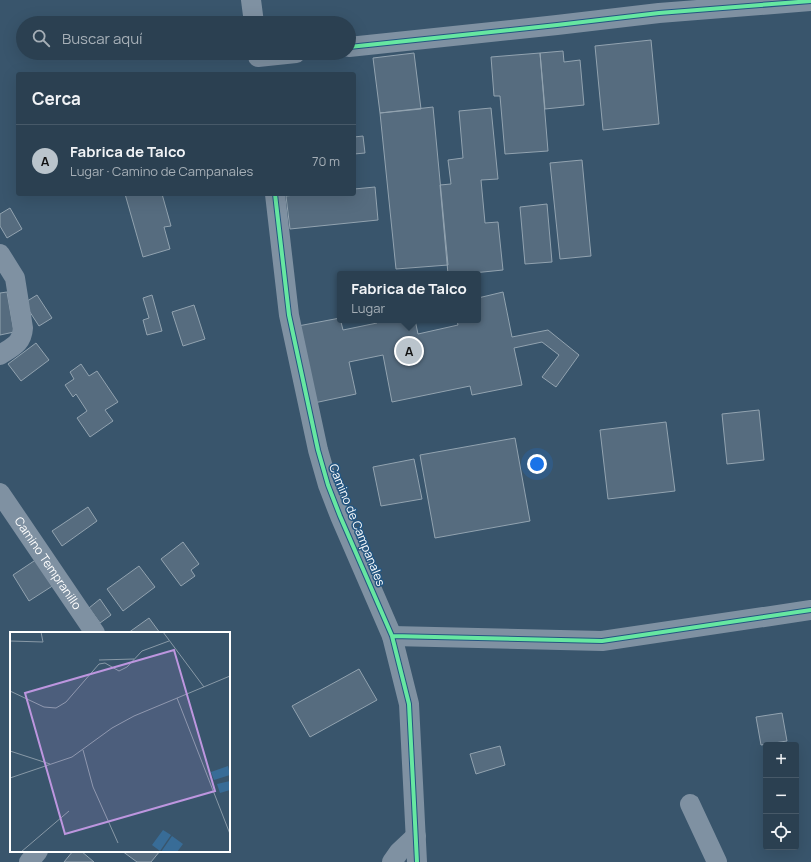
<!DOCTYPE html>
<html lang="es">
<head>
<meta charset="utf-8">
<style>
	:root { --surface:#2b4051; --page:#334758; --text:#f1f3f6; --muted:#a6afb7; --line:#475968; --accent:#bac4cc }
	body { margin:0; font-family:Manrope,sans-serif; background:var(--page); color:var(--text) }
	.controls { position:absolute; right:12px; bottom:12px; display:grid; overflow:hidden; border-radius:4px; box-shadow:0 4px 16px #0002 }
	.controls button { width:36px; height:36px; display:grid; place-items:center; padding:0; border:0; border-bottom:1px solid var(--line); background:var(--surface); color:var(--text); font:20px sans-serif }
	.you { position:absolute; left:537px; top:464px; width:14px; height:14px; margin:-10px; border:3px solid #fff; border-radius:50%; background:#1a73e8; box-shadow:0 0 0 6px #1a73e833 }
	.badge { display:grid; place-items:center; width:26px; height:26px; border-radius:50%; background:var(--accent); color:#111; font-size:13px; font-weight:700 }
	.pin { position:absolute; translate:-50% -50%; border:2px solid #fff; box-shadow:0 1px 4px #0006 }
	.popup { position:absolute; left:337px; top:271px; width:144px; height:52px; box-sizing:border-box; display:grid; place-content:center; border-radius:4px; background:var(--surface); filter:drop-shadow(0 1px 3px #0005); font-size:13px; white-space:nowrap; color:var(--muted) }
	.popup b { font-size:15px; color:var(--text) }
	.popup::after { content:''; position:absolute; left:50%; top:100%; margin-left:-8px; border:8px solid transparent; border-top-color:var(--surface) }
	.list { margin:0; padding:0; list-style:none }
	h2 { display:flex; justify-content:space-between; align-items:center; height:52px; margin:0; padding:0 16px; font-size:17px }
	h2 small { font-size:13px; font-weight:400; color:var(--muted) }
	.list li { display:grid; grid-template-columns:26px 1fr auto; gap:12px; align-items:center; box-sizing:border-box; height:72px; padding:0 16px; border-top:1px solid var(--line) }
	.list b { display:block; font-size:15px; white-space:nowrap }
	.list p { margin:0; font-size:13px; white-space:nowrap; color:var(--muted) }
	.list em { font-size:13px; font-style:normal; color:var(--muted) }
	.icon { flex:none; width:22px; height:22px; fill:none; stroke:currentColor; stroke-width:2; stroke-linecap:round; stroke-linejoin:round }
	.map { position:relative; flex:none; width:811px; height:862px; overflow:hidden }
	.search { position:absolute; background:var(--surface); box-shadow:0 4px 16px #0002; left:16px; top:16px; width:340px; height:44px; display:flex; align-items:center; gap:10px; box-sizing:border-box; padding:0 14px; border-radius:22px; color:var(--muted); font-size:15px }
	.panel { position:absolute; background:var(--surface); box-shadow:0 4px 16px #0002; left:16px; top:72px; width:340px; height:124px; border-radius:4px }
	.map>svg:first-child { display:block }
	.building { fill:#566c7f; stroke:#92a3b0 }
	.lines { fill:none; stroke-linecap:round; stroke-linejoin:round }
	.minor { stroke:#7f91a2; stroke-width:20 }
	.cycleway-casing { stroke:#245681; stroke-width:6 }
	.cycleway { stroke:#66e7a1; stroke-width:4 }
	.labels { text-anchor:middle; stroke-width:3; stroke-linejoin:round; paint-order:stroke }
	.street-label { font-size:12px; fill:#fff; stroke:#245681 }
	.inset-road { fill:none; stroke:#8899a7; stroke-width:1 }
	.view { fill:#bd96df; fill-opacity:0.15; stroke:#bd96df; stroke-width:2 }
	.inset-edge { fill:none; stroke:#fff; stroke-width:2 }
</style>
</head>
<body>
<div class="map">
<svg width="811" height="862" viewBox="0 0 811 862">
	<rect width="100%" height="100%" fill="#39556c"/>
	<path class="building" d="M651,40l8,84 -56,6 -8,-84z
		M563,51l1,11 16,-2 4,45 -39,4 -5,-56z
		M414,53l7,56 -41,4 -7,-55z
		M540,53l8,98 -43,3 -5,-58h-6l-3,-39z
		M433,107l15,158 -52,4 -16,-156z
		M491,108l7,71 -17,1 4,43 13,-1 5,48 -40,4h-15l-8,-89 11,-1 -3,-24 15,-2 -4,-47z
		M363,136l2,17 -11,1v-17z
		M582,160l9,96 -31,3 -10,-96z
		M375,187l3,33 -88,9 -4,-33 18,-2h50v-5z
		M125,194h37l9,32 -7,1 6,22 -27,8z
		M547,204l5,58 -27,2 -5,-57z
		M10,208l12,21 -15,9 -7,-12v-12z
		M7,292l7,40 -14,3v-42z
		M503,292l9,45 36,-7 31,25 -23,32 -14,-10 17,-22 -17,-13 -28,6 8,37 -50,10 -2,-9 -78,16 -9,-47 -34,7 7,32 -42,9 -16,-77 42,-8 3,12 34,-7 -1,-3h39l3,14 40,-9 -1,-5h21v-22z
		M37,295l15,23 -13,8 -15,-23z
		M152,295l10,36 -15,4 -4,-15 6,-2 -6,-20z
		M194,305l11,34 -22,7 -11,-34z
		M36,343l13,17 -28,21 -13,-17z
		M81,364l8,12 8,-5 21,31 -13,8 8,11 -23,16 -13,-19 10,-7 -11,-17 -3,3 -8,-12 9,-6 -4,-7z
		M759,410l5,50 -37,4 -5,-50z
		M666,422l9,69 -67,8 -8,-69z
		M515,438l15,83 -95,17 -15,-83z
		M414,459l8,40 -41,7 -8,-39z
		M88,507l9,14 -35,25 -10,-15z
		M183,542l16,22 -8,6 4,6 -14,10 -20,-27z
		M37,559l17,26 -25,16 -16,-26z
		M139,566l16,21 -32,24 -16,-22z
		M100,599l11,16 -11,8 -11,-15z
		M149,618l11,15h-32z
		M359,669l18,31 -67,37 -18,-31z
		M782,713l5,28 -26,4 -5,-28z
		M500,746l5,19 -29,9 -6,-20z
		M73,851h8l13,11h-30z
		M122,851h38l-9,11h-14z"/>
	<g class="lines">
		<g class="minor">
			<path d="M251,0l3,23"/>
			<path d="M349,47l208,-22 102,-12 152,-12"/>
			<path d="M258,57l38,-4"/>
			<path d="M275,194l14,121 29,135 10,35 12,31 52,120 17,68 8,158"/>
			<path d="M0,254l15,24 8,50c-1,16 -11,19 -23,27"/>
			<path id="s1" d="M0,493l95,140"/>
			<path d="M392,636l210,5 209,-31"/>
			<path d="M690,804l27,58"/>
			<path d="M29,862l9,-11"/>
			<path d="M392,862l7,-10 17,-16"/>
		</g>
		<defs>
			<path id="cycleway" d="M349,47l208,-22 102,-12 152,-12
				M275,194l14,121 29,135 10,35 12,31 52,120 17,68 8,158
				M392,636l210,5 209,-31"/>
		</defs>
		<use href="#cycleway" class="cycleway-casing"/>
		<use href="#cycleway" class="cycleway"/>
	</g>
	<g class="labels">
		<g class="street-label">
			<text transform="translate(357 525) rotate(68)" y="4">Camino de Campanales</text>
			<text dy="4" stroke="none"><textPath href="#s1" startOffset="85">Camino Tempranillo</textPath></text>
		</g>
	</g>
	<g transform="translate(10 632)">
		<rect width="220" height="220" fill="#39556c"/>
		<path d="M218,134l2,9 -16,5 -3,-8zM220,149v9l-10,3 -3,-9zM153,198l8,5 -11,16 -8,-6zM162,204l11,8 -6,8h-16z" fill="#386c97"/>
		<path class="inset-road" d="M153,0l41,55M0,9l33,1 -2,-10M89,28l35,-1M0,59l34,16 12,1 10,-6 33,-38 6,-1 14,8 8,-4 15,-16 27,-10M167,66l53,136M73,118l10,37 25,56M0,119l40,13M0,146l62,-21 40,-29 22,-12 96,-40M11,220l48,-41"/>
		<path class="view" d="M164,18l41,141 -150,43 -40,-141z"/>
		<rect width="220" height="220" class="inset-edge"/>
	</g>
</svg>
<div class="controls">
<button>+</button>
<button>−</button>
<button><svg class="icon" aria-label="locate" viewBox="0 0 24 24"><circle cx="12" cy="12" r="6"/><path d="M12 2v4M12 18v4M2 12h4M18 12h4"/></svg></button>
</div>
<div class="you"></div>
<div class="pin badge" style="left:409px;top:351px">A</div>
<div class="popup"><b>Fabrica de Talco</b>Lugar</div>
<div class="search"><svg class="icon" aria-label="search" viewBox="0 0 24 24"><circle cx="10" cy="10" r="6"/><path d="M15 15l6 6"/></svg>Buscar aquí</div>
<section class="panel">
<h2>Cerca<small></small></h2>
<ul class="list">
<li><span class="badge">A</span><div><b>Fabrica de Talco</b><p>Lugar · Camino de Campanales</p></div><em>70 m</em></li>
</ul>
</section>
</div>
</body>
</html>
